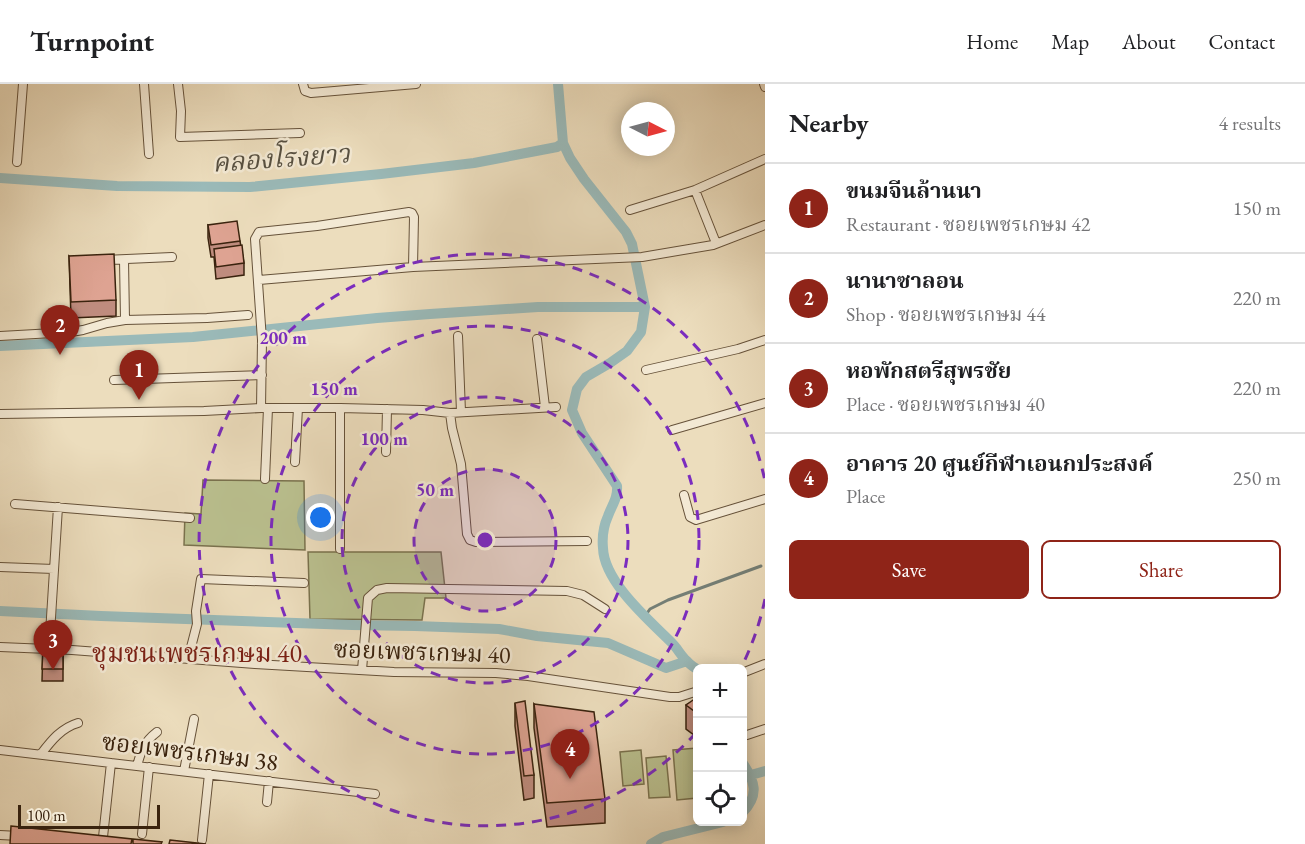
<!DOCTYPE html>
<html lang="en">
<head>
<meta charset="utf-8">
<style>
	:root { --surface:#fff; --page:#f2f2f2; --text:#202124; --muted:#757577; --line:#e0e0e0; --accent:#8f2418 }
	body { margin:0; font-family:"EB Garamond","Noto Serif Thai",serif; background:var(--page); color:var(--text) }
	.controls { position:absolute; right:18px; bottom:18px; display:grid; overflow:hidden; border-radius:9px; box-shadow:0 3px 15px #0003 }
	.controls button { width:54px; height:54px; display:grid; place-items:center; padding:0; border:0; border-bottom:2px solid var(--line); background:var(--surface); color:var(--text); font:30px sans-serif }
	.compass { position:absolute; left:621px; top:18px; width:54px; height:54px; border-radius:50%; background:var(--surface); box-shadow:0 3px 15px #0003; rotate:96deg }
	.scale { position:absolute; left:18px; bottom:15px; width:142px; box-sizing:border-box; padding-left:6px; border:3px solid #3a230e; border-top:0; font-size:16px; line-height:21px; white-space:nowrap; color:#3a230e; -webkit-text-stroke:4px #f3e9d4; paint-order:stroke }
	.you { position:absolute; left:321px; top:434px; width:21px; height:21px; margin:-15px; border:4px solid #fff; border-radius:50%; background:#1a73e8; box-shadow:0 0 0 9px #1a73e833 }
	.badge { display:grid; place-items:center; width:39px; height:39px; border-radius:50%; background:var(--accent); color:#fff; font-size:20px; font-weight:700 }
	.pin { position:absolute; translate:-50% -50px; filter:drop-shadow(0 2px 3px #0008) }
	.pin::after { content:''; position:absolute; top:32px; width:21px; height:18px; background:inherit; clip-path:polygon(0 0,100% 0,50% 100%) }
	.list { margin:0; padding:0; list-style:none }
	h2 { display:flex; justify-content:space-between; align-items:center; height:78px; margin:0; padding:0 24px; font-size:26px }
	h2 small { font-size:20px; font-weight:400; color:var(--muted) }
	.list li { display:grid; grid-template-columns:39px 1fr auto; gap:18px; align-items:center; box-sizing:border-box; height:90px; padding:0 24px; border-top:2px solid var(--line) }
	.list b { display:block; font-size:22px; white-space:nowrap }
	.list p { margin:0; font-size:20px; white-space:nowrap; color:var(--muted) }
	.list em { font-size:20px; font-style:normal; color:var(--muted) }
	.actions { display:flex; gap:12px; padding:18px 24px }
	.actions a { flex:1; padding:14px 0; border:2px solid var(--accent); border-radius:9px; text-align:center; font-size:21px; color:var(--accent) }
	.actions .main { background:var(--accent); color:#fff }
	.icon { flex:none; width:33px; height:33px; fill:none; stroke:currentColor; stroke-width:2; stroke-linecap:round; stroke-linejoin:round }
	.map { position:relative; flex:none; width:765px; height:760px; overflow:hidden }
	header { display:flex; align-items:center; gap:36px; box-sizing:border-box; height:84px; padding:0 30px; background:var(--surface); border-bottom:2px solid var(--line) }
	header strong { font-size:28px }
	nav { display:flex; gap:33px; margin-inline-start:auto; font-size:21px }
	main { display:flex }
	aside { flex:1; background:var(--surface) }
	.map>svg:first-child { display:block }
	.green { fill:#bac08f; stroke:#7a724e; stroke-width:1.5 }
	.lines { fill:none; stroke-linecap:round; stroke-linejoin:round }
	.stream { stroke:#747e75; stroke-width:3 }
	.canal { stroke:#9abab9; stroke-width:10 }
	.street-casing { stroke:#66523a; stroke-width:10 }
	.street { stroke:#f3e9d4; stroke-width:8 }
	.wall { fill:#bf8c7e; stroke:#3a230e; stroke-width:1.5 }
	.building { fill:#dea392; stroke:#3a230e; stroke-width:1.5 }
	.ring { fill:none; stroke:#7b2cbf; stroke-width:3; stroke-dasharray:10 8 }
	.labels { text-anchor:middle; stroke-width:5; stroke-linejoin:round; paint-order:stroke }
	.street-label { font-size:24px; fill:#3a230e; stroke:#f3e9d4 }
	.water-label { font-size:26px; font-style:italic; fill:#575041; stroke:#f3e9d4 }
	.neighbourhood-label { font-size:26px; fill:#7a1f14; stroke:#f3e9d4 }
	.centre { fill:#7b2cbf; stroke:#f3e9d4; stroke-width:3 }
	.ring-label { font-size:18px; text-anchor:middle; font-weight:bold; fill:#7b2cbf; stroke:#f3e9d4; stroke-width:5; stroke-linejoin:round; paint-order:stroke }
</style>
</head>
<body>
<header>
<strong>Turnpoint</strong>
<nav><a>Home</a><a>Map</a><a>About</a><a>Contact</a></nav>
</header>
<main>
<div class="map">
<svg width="765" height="760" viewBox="0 0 765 760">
	<rect width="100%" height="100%" fill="#ecddbd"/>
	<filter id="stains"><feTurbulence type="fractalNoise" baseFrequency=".00333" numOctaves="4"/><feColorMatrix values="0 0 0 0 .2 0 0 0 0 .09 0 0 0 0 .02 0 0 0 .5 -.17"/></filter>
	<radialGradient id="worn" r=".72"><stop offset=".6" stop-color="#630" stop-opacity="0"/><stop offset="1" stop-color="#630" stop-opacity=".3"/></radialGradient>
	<path class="green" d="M203,396l101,1 1,69 -121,-5 1,-32 16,1z
		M308,468h133l5,46h-21l-3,22 -112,-1z
		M697,664v50l-20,2 -4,-50z
		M641,666l3,34 -21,2 -3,-34z
		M666,672l4,41 -21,1 -3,-40z"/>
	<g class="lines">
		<path class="stream" d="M645,532l5,-7 18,-9 93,-34"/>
		<path class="canal" d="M558,0l5,59 7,15 14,21 42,53 6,12 13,63 -4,25 -14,19 -17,12 -24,14 -9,12 -5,21 10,23 35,53c1,12 -5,19 -9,30 -4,9 -6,22 -5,32 1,34 46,72 69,95 6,6 9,13 15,18 3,4 7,6 11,9
			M0,94l117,8 133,1 131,-13 93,-11 83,-16 6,-4
			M0,262l193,-9 184,-19 53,-4 108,-7h107
			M0,527l101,5 251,9 63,1 84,3 38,7 71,7 58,25 21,-7
			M742,678c13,19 18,33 0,51
			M751,691l14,-4
			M651,760l12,-7 60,-15"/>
		<defs>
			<path id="street" d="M144,0l5,70
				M178,0l3,27 -1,26 120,-4
				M303,0l2,7 6,2 105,-9
				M764,0l1,3
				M17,78l6,-78
				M695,106l21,53
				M630,126l65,-20 70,-31
				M104,176l68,-3
				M124,176l1,60
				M259,196l154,-13 229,-10 71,-12 52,-20
				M0,252l71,-4 12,-2 24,-7 18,-3 82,-2 41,-3
				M458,252l3,76
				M537,255l8,68
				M646,286l92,-21 27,-9
				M114,296l148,-5
				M261,324l1,-68 -7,-101 4,-7 58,-6 92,-14 3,1 2,4 -1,50
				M450,329l2,15 9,36 6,70 3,6 6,2 111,-1
				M0,330l204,-3 57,-3h79l83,2 27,3 106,-6
				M672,346l93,-27
				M386,368l1,-43
				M295,378l3,-54
				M265,395l3,-71
				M684,411l6,22 6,3 69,-21
				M15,420l175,14
				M340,465v-141
				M0,483l54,2
				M0,563l72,3 183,14 139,8 102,1 32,3 142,21h9l19,-6
				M49,565l9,-142
				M188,575l9,-35 -1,-13 5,-32 103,4
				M362,586l6,-72 9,-8 10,-2 180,3 16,4 22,14
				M742,589l23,-9
				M747,651l18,-6
				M0,666l375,44
				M41,670c10,-13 20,-26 37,-31
				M137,682c4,-15 7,-24 20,-34
				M184,687l10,-52
				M267,718l2,-21
				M142,750l7,-67
				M0,751l19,1
				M103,753l8,-74
				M202,756l7,-66"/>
		</defs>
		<use href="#street" class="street-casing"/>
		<use href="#street" class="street"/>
	</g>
	<path class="wall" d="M208,141l32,16 4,22v12l-28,4 -2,-22h-3l-3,-19z
		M69,172l47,44v16l-45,2z
		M43,563h20v34h-21z
		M698,615v39l-12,-9v-24z
		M515,619l19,72v23l-10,2 -9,-74z
		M534,620l71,95v24l-58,4 -13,-99z"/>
	<path class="building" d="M237,137l3,20 -29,4 -3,-20z
		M242,161l2,18 -28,4 -2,-18z
		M114,170l2,46 -45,2 -2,-46z
		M43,563h20v22h-21z
		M696,614l2,1v15l-12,-9z
		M525,617l9,74 -10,1 -9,-73z
		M534,620l60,8 11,87 -58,4z
		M11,742l121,13 -1,5h-121z
		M133,755l29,3 -1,2h-28z
		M170,756l36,4h-37z"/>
	<circle cx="485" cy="456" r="71" fill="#7b2cbf" fill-opacity=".12"/>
	<g class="ring">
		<circle cx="485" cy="456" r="71"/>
		<circle cx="485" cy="456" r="143"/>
		<circle cx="485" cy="456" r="214"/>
		<path d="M765 515A286 286 0 0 1 741 584M696 649A286 286 0 1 1 765 397"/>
	</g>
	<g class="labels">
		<g class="street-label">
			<text transform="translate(422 568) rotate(2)" y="8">ซอยเพชรเกษม 40</text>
			<text transform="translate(190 668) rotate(7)" y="8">ซอยเพชรเกษม 38</text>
		</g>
		<g class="water-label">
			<text transform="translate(281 74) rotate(-4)" y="9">คลองโรงยาว</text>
		</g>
		<g class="neighbourhood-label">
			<text x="197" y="578">ชุมชนเพชรเกษม 40</text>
		</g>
	</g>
	<circle cx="485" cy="456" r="9" class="centre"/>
	<g class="ring-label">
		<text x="283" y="260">200 m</text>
		<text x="334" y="311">150 m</text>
		<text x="384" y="361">100 m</text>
		<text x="435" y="412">50 m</text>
	</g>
	<rect width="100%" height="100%" filter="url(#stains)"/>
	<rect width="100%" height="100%" fill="url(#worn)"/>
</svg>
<div class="controls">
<button>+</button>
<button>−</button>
<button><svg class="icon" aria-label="locate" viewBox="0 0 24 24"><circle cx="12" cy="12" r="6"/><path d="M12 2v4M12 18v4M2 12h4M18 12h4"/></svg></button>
</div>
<svg class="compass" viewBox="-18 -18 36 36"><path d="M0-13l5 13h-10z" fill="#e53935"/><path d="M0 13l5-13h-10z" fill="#757577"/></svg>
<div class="scale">100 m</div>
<div class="you"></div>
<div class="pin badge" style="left:139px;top:316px">1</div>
<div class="pin badge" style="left:60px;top:271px">2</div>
<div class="pin badge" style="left:53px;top:586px">3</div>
<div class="pin badge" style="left:570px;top:695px">4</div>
</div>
<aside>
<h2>Nearby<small>4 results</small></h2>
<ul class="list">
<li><span class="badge">1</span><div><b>ขนมจีนล้านนา</b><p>Restaurant · ซอยเพชรเกษม 42</p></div><em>150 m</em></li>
<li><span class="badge">2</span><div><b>นานาซาลอน</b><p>Shop · ซอยเพชรเกษม 44</p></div><em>220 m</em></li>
<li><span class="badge">3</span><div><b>หอพักสตรีสุพรชัย</b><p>Place · ซอยเพชรเกษม 40</p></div><em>220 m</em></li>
<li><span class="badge">4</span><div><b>อาคาร 20 ศูนย์กีฬาเอนกประสงค์</b><p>Place</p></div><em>250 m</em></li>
</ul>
<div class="actions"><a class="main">Save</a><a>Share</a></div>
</aside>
</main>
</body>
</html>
